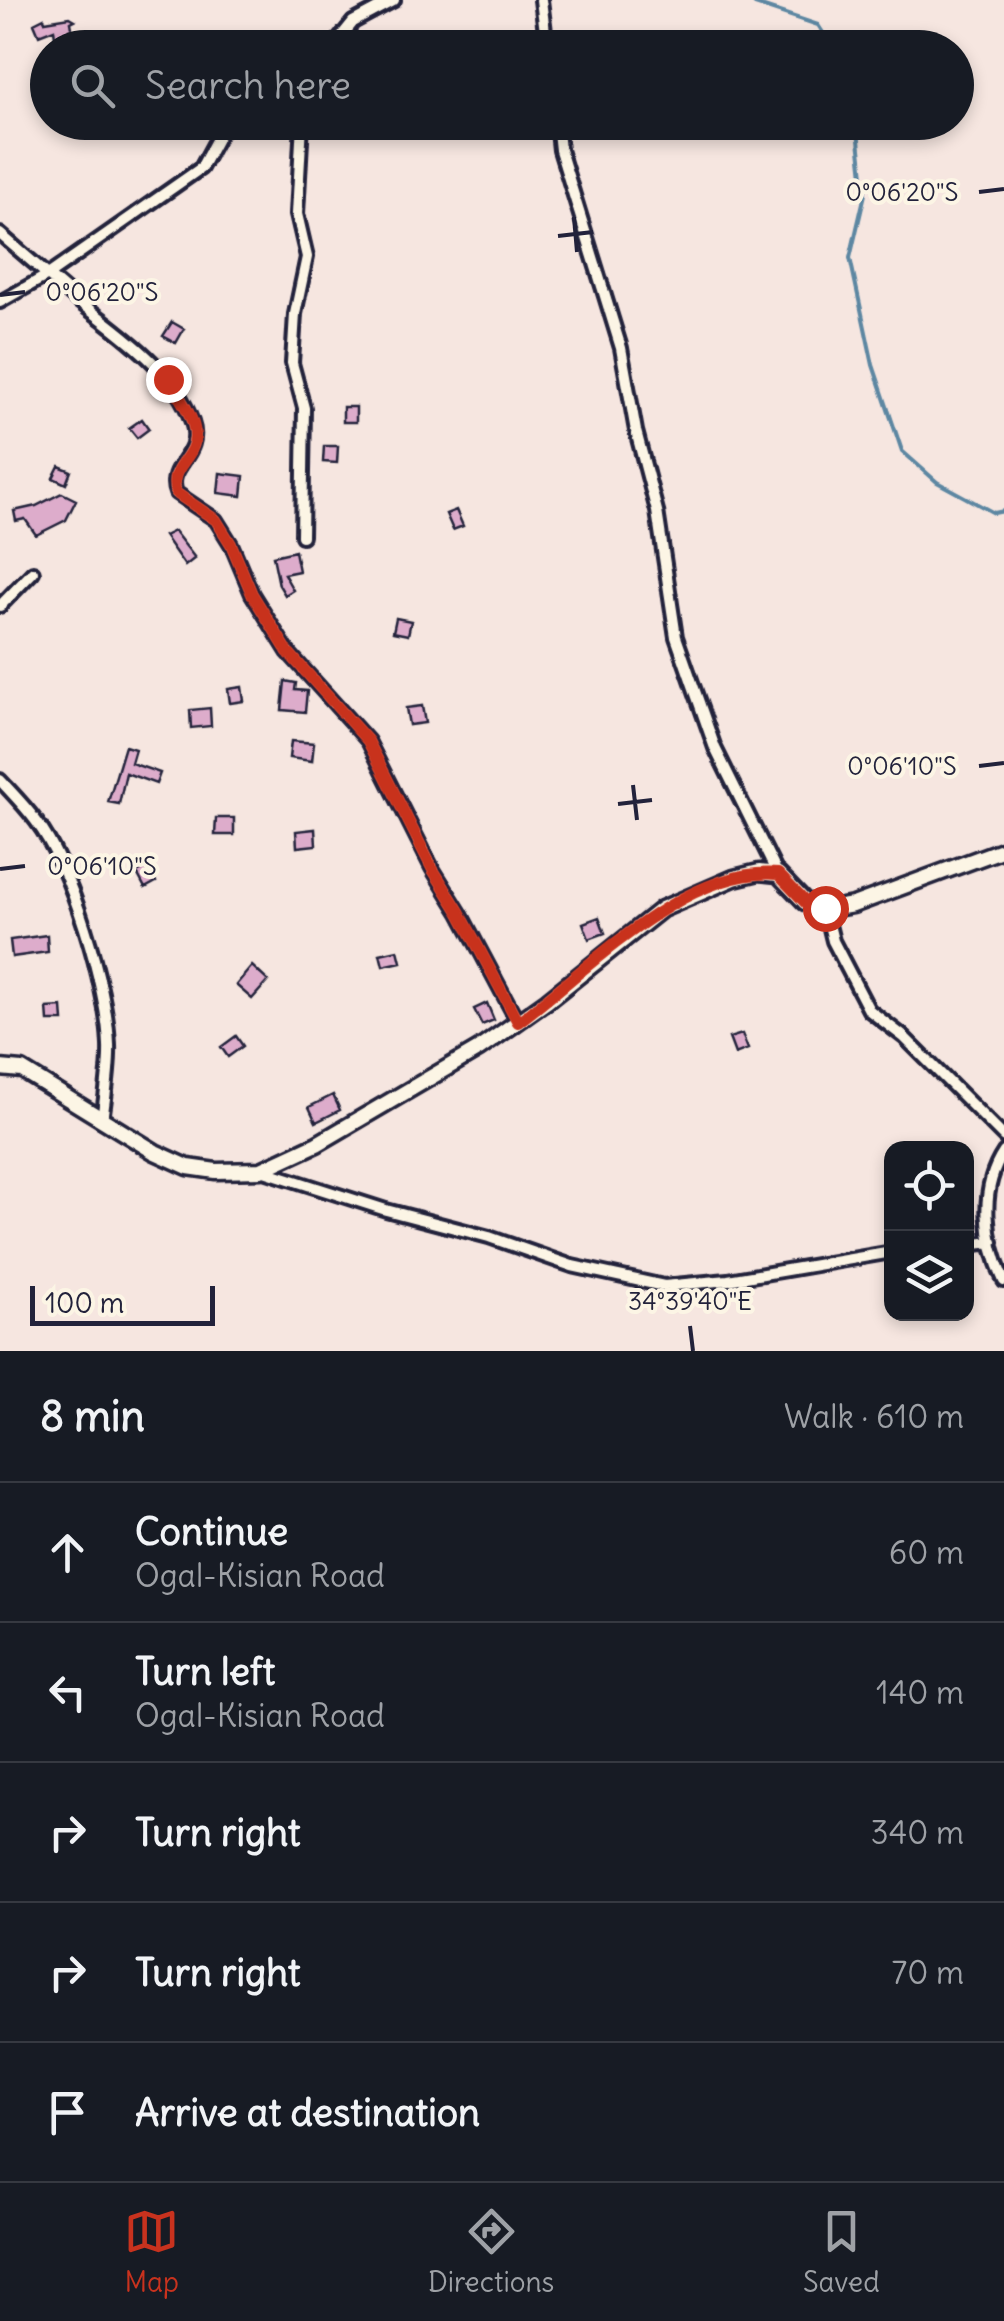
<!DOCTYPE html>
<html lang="en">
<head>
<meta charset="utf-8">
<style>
	:root { --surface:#171b24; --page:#20242c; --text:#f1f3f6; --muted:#9ea1a6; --line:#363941; --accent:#c8321e }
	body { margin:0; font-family:Delius,sans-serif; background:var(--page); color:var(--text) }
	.controls { position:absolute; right:30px; bottom:30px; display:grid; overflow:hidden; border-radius:20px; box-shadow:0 5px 15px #0003 }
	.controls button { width:90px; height:90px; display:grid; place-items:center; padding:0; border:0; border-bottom:2px solid var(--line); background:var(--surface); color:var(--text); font:50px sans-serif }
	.scale { position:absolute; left:30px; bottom:25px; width:185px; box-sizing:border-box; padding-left:10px; border:5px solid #22223b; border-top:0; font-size:28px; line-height:35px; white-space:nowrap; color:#22223b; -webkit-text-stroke:8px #fcf5e5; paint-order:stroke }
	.stop { position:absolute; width:30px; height:30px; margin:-22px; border:8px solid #c8321e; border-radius:50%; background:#fff }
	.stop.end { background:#c8321e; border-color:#fff; box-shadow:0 2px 10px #0008 }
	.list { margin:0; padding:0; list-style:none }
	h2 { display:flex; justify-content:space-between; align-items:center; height:130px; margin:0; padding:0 40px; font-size:42px }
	h2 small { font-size:32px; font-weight:400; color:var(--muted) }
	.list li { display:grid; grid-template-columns:65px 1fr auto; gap:30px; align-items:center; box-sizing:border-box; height:140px; padding:0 40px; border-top:2px solid var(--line) }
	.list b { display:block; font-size:38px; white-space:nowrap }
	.list p { margin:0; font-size:32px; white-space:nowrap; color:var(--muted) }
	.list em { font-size:32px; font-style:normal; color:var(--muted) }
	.icon { flex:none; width:55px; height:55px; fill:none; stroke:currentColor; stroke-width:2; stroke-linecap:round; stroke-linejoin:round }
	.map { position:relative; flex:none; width:1004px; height:1351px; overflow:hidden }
	.search { position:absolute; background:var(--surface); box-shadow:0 5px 15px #0003; left:30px; right:30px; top:30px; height:110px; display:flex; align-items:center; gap:25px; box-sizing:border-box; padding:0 35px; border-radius:55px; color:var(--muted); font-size:38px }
	.sheet { height:830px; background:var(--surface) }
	nav { display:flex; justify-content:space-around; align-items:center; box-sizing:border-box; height:140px; border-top:2px solid var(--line); background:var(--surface); font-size:28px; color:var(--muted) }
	nav a { display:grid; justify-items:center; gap:5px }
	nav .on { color:var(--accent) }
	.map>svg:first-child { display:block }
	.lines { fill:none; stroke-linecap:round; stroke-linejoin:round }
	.stream { stroke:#5d87a2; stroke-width:4 }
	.building { fill:#ddaccb; stroke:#22223b; stroke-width:2.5 }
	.minor-casing { stroke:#22223b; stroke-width:18 }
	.secondary-casing { stroke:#22223b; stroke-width:21 }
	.minor { stroke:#fcf5e5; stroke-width:10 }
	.secondary { stroke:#fcf5e5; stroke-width:14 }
	.route { stroke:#c8321e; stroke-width:12 }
	.ticks { fill:none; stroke:#22223b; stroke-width:4 }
	.ticks-label { font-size:25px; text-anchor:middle; fill:#22223b; stroke:#fcf5e5; stroke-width:8; stroke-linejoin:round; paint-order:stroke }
</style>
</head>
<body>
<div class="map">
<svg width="1004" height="1351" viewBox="0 0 1004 1351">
	<rect width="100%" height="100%" fill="#f6e6e0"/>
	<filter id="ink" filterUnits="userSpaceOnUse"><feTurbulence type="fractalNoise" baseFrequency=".01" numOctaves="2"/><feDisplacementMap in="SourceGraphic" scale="20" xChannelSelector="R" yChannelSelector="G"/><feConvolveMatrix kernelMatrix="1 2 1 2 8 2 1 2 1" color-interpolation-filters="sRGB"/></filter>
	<g filter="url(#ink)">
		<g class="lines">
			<path class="stream" d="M751,0l4,4 63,21 15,23
				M857,122l8,72 -15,64 23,107 29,86 35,31 57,31 10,-2"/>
		</g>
		<path class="building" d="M70,17l5,3 -4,2 2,12 -18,3 -1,-8 -15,6 -5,-12 10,-5 1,3z
			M172,322l12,7 -8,14 -13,-7z
			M343,407h13v15h-13z
			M142,419l7,10 -12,9 -8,-10z
			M324,446h14l-1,17 -14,-1z
			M59,466l12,5 -5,13 -13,-6z
			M220,473l24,3 -2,20 -24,-3z
			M62,493l14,7 -10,20 -30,15 -11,-16 -9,2 -2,-10 22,-5z
			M456,510l7,16 -10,4 -7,-16z
			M174,531l21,27 -10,8 -21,-30z
			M295,551l4,20 -15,3 9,16 -8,5 -6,-10 -6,-29z
			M396,618l15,3 -3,14 -15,-3z
			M285,681l11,2 -1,7 12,1 -2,21 -23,-2z
			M242,687l2,14 -14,2 -2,-14z
			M422,706l3,17 -16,2 -3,-17z
			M210,708l1,18 -20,2 -1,-18z
			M291,741l23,2 -2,18 -23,-3z
			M125,746l10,3 -4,14 29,10 -4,11 -30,-11 -7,31 -11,-2z
			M216,818h18v17h-19z
			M315,829l1,16 -19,2 -1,-16z
			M149,867l7,15 -11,6 -8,-15z
			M599,917l6,16 -16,6 -6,-16z
			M47,935l1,17 -36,5 -2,-17z
			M398,950l3,12 -18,4 -3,-12z
			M252,966l16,15 -16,18 -16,-14z
			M487,1003l7,17 -12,5 -8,-16z
			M62,1007l1,14h-15l-1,-13z
			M742,1034l6,15 -13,5 -6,-16z
			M236,1036l7,10 -15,11 -7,-10z
			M333,1095l7,15 -24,12 -7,-15z"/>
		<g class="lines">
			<defs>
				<path id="minor" d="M541,0l6,48
					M332,48l21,-26 41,-22
					M557,122l3,28 61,198 15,83 21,80 19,126 39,111 62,125
					M0,234c26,22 51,44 77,66 43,34 96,68 115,122 12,34 -27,43 -16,71l40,27 15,24 21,50 36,58 80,89 64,127 28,45 58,109
					M0,302l48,-27 153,-107 25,-46
					M302,536l2,-128 -12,-45 3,-49 12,-57 -10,-43 5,-92
					M0,606l33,-34
					M0,780c12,13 25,26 36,41 35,46 71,165 73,224 1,24 -4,51 -7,76
					M825,908l8,33 36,69 35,27 100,100
					M1004,1152c-26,39 -18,89 0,129
					M261,1170l125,40 103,27 83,29 92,20 64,-6 164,-28
					M966,1245l26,-3"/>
				<path id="secondary" d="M0,1068l22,2 133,82 33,15 28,4 45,-1 56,-26 162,-95 68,-48 115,-92 72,-31 25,-6 19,2 27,28 12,5 19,1 17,-3 151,-56"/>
			</defs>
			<use href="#minor" class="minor-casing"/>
			<use href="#secondary" class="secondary-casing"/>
			<use href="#minor" class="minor"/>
			<use href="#secondary" class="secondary"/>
		</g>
	</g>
	<g class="lines" filter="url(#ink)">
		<path class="route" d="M168,379c9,16 27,37 27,57 0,23 -28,32 -19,57l40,27 15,24 21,50 36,58 80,89 64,127 28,45 58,109c70,-52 167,-156 260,-148l27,28 20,6"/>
	</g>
	<path class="ticks" d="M979,192l25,-3M574,217l3,35M558,236l35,-4M0,295l25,-3M979,766l25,-3M633,785l4,35M618,804l34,-4M0,869l25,-3M690,1326l3,25"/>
	<g class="ticks-label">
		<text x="902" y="201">0°06'20"S</text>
		<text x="102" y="301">0°06'20"S</text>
		<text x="902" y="775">0°06'10"S</text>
		<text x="102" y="875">0°06'10"S</text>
		<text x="690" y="1310">34°39'40"E</text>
	</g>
</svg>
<div class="controls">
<button><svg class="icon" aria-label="locate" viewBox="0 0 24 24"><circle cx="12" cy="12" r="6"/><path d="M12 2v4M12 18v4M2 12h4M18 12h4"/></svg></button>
<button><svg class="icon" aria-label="layers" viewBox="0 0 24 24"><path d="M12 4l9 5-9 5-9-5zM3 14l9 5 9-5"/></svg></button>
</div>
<div class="scale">100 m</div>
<div class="stop" style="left:825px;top:908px"></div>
<div class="stop end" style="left:168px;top:379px"></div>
<div class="search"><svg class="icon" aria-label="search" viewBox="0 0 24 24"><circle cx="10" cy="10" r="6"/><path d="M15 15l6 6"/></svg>Search here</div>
</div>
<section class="sheet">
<h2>8 min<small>Walk · 610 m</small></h2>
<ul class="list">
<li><svg class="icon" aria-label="ahead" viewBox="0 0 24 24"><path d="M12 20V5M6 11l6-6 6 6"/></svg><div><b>Continue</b><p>Ogal-Kisian Road</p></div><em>60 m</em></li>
<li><svg class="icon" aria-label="left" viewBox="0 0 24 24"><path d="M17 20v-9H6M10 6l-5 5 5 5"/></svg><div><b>Turn left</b><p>Ogal-Kisian Road</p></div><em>140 m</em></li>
<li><svg class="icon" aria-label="right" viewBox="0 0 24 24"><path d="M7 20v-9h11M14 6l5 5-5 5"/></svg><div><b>Turn right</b></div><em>340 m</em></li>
<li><svg class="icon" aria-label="right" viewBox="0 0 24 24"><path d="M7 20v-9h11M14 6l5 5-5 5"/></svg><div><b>Turn right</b></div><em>70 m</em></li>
<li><svg class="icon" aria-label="arrive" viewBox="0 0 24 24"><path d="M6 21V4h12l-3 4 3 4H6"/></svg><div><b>Arrive at destination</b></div></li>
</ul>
</section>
<nav>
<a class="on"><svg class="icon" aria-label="map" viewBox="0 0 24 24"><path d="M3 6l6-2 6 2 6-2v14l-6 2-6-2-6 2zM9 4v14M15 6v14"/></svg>Map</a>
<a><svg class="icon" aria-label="directions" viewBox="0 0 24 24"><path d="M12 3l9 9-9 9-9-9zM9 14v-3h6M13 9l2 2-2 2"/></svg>Directions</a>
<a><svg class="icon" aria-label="saved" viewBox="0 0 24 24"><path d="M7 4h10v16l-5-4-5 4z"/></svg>Saved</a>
</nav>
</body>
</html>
